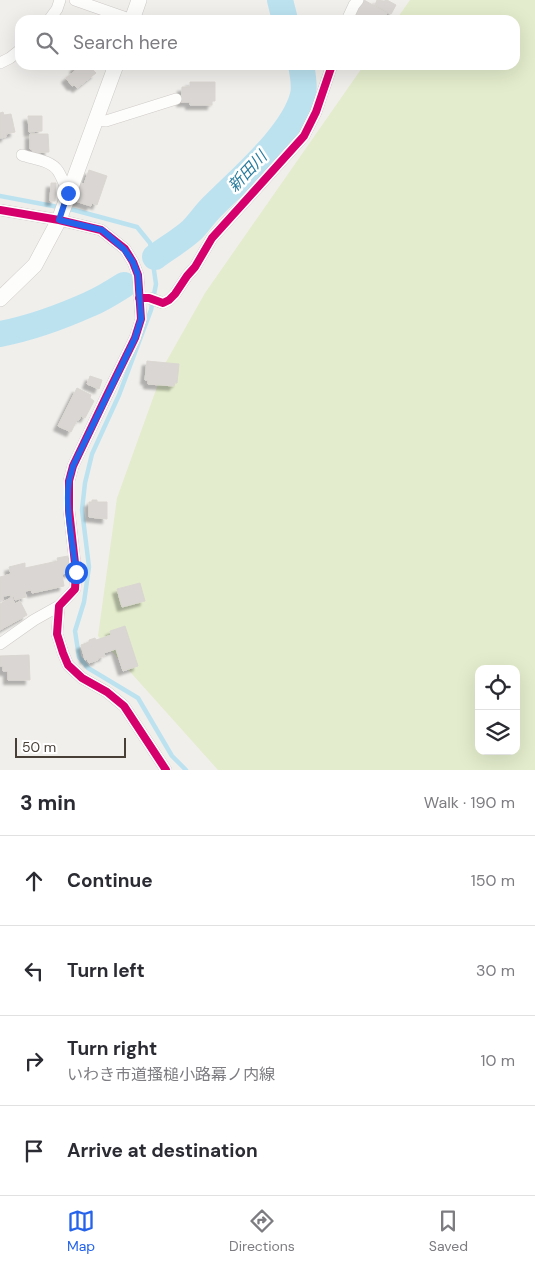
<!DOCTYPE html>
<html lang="en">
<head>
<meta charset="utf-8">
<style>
	:root { --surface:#fff; --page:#f2f2f3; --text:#2b2b33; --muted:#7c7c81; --line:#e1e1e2; --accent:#2563eb }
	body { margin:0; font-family:"DM Sans","Noto Sans JP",sans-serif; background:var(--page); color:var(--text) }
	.controls { position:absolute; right:15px; bottom:15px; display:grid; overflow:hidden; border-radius:10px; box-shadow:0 5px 20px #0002 }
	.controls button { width:45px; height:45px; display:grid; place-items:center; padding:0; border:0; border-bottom:1px solid var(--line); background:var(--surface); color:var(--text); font:25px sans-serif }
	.scale { position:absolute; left:15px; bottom:12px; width:111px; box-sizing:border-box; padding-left:5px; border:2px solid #483f37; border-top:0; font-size:14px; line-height:18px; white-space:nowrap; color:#483f37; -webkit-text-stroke:4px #fff; paint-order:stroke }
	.stop { position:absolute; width:15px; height:15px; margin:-11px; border:4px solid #2563eb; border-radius:50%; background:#fff }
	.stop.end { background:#2563eb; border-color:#fff; box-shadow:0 1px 5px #0008 }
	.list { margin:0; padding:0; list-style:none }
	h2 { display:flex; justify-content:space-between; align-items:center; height:65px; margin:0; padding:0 20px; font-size:21px }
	h2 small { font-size:16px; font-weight:400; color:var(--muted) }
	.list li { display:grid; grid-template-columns:32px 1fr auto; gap:15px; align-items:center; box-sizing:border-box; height:90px; padding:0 20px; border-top:1px solid var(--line) }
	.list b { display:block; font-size:19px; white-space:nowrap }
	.list p { margin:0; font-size:16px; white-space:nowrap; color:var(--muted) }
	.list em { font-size:16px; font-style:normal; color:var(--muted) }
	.icon { flex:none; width:28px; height:28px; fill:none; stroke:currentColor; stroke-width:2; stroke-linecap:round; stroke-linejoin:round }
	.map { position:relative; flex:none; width:535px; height:770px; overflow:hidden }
	.search { position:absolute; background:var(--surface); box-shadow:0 5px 20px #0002; left:15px; right:15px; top:15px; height:55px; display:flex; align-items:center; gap:12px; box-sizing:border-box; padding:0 18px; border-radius:15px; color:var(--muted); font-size:19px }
	.sheet { height:425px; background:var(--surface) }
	nav { display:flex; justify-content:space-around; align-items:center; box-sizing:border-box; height:70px; border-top:1px solid var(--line); background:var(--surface); font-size:14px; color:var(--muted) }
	nav a { display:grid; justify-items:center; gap:2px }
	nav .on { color:var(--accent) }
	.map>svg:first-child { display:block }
	.green { fill:#e3eccc; fill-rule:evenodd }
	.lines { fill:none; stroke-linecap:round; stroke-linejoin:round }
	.stream { stroke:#bce2f0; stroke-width:4.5 }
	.river { stroke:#bce2f0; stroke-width:26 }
	.building { fill:#d9d6d3; stroke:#dad6d1; filter:url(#shadow) }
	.minor-casing { stroke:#cecbc8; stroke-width:12 }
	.tertiary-casing { stroke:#cecbc8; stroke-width:16 }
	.minor { stroke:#fdfdfc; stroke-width:11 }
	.tertiary { stroke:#fdfdfc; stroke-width:15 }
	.cycleway-casing { stroke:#fff; stroke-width:11 }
	.cycleway { stroke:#d6006c; stroke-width:8 }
	.route { stroke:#2563eb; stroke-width:6 }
	.labels { text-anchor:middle; stroke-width:5; stroke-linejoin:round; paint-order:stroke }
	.water-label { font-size:16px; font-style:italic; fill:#2a7b9d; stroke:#fff }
</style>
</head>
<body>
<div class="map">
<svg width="535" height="770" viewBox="0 0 535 770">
	<defs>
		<filter id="shadow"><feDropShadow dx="-4.5" dy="4.5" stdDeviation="1" flood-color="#0004"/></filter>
	</defs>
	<rect width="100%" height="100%" fill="#f1efec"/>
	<path class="green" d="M410,0h125v770h-317l-120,-134 19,-138 49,-136 39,-69 159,-228h151v-45h-119zM479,669h37v82h-37z"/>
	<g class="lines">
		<path class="stream" d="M0,196l74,14 63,17 13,16 6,41 -5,26 -32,85 -27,59 -7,29 -3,27 7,57 -5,35 -9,29 4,26 9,11 50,30 34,58 14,14"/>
		<path class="river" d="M280,0l5,20
			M155,257c12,-9 26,-17 37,-27 8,-8 14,-18 23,-26 27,-27 79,-71 88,-109 2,-9 0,-20 -2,-30
			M0,334c31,-6 61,-17 90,-30 12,-5 23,-12 34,-19"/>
	</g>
	<path class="building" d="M360,0h4l23,13 -4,7h-21l-10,-6z
		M377,0l7,1 3,-1 9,5 -5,9 -16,-9z
		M77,65h20l-5,4 4,4 -19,15 -3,-3 -2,1 -6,-8 10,-8 -2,-2z
		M190,82h25v19h-3v4h-22v-3h-9l1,-15h8z
		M3,112l1,3 7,-1 4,18 -9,2v3l-6,1v-25z
		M28,116h14v15l-13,1z
		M30,134h18l1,18 -16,1 -1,-4h-2z
		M89,170l18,6 -10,29 -5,-2 -1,3 -16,-5 6,-18 3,1z
		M51,183h5l-1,18h-5z
		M147,361l32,3 -2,19h-2l-1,3 -26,-2v-4h-3z
		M90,376l12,4 -3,9 -12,-5z
		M77,388l14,7 -1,3 4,3 -9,17 -4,-2 -2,4h-2l-6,12 -13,-6z
		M92,500h5v2h10v17l-18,-2v-15h3z
		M68,556l4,16 -10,2 2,12 -32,7 -1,-3 -6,1 1,6 -11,3 -1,-4 -3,1v-2l-8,1v4h-3v-23l11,-3 -2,-7 16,-4v5l33,-7 -1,-3z
		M140,583l5,18 -23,6 -5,-18z
		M12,597l3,7 5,-3 7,14 -27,15v-26z
		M125,626l13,40 -15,5 -7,-22 -12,4 1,3 -7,2v2l-9,3 -2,-4 -2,1 -4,-15 8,-3v-2l6,-2 1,2 15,-5 -1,-4z
		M29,655l1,25h-22v-9h-5v-5h-3v-10z"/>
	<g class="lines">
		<defs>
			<path id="minor" d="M75,0l57,20
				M49,20l8,-11 3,-9
				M347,20l7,-15 4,-5
				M0,63l10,-5 10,-8
				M96,120l10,1 70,-22
				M22,155c11,4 29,5 36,16 4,6 7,15 10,22
				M0,210l59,10 42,10 24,19 8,13 5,13 3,44 -6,19 -28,57 -34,71 -4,15v29l7,62 -1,17 -16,17 -2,28 6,19 5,12 14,13 25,14 17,14 42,64
				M139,298h10l14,5 6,-3 6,-6 12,-18 8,-9 17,-29 92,-102 12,-24 16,-47
				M0,644l34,-24 25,-14"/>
			<path id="tertiary" d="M132,20l7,-20
				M0,299l35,-34 24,-45 57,-155"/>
		</defs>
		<use href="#minor" class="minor-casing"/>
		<use href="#tertiary" class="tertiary-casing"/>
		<use href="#minor" class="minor"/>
		<use href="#tertiary" class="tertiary"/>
		<defs>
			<path id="cycleway" d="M0,210l59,10 42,10 24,19 8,13 5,13 3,44 -6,19 -28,57 -34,71 -4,15v29l7,62 -1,17 -16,17 -2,28 6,19 5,12 14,13 25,14 17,14 42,64
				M139,298h10l14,5 6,-3 6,-6 12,-18 8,-9 17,-29 92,-102 12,-24 16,-47"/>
		</defs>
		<use href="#cycleway" class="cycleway-casing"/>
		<use href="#cycleway" class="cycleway"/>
	</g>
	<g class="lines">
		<path class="route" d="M68,193l-9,27 43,10 22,19 9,13 5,13 3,44 -6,19 -62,128c-1,5 -3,10 -4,15 -4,28 4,63 7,91"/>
	</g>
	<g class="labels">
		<g class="water-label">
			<text transform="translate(247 171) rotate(-47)" y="6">新田川</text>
		</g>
	</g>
</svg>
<div class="controls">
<button><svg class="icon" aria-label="locate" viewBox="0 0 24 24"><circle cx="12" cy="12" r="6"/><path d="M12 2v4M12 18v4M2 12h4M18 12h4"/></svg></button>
<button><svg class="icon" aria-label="layers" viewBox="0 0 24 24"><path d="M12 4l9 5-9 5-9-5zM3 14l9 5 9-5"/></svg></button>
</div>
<div class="scale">50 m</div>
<div class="stop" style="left:76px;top:572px"></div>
<div class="stop end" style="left:68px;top:193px"></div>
<div class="search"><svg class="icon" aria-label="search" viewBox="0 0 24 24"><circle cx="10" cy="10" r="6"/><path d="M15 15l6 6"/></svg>Search here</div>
</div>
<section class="sheet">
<h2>3 min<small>Walk · 190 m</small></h2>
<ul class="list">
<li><svg class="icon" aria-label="ahead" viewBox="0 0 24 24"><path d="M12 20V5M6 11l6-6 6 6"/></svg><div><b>Continue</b></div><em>150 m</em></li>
<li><svg class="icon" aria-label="left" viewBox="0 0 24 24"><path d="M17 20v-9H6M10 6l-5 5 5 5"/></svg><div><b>Turn left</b></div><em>30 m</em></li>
<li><svg class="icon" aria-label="right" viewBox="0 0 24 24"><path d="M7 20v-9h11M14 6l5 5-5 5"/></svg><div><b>Turn right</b><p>いわき市道搔槌小路幕ノ内線</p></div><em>10 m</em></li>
<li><svg class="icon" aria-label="arrive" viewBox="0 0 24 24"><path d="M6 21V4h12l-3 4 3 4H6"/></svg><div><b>Arrive at destination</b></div></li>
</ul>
</section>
<nav>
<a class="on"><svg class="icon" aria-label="map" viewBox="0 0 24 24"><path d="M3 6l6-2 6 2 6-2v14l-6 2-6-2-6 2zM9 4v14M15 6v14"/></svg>Map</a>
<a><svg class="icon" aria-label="directions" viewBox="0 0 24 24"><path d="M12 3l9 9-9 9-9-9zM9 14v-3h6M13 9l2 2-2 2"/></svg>Directions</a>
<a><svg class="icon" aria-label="saved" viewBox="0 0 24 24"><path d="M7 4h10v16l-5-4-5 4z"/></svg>Saved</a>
</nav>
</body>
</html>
